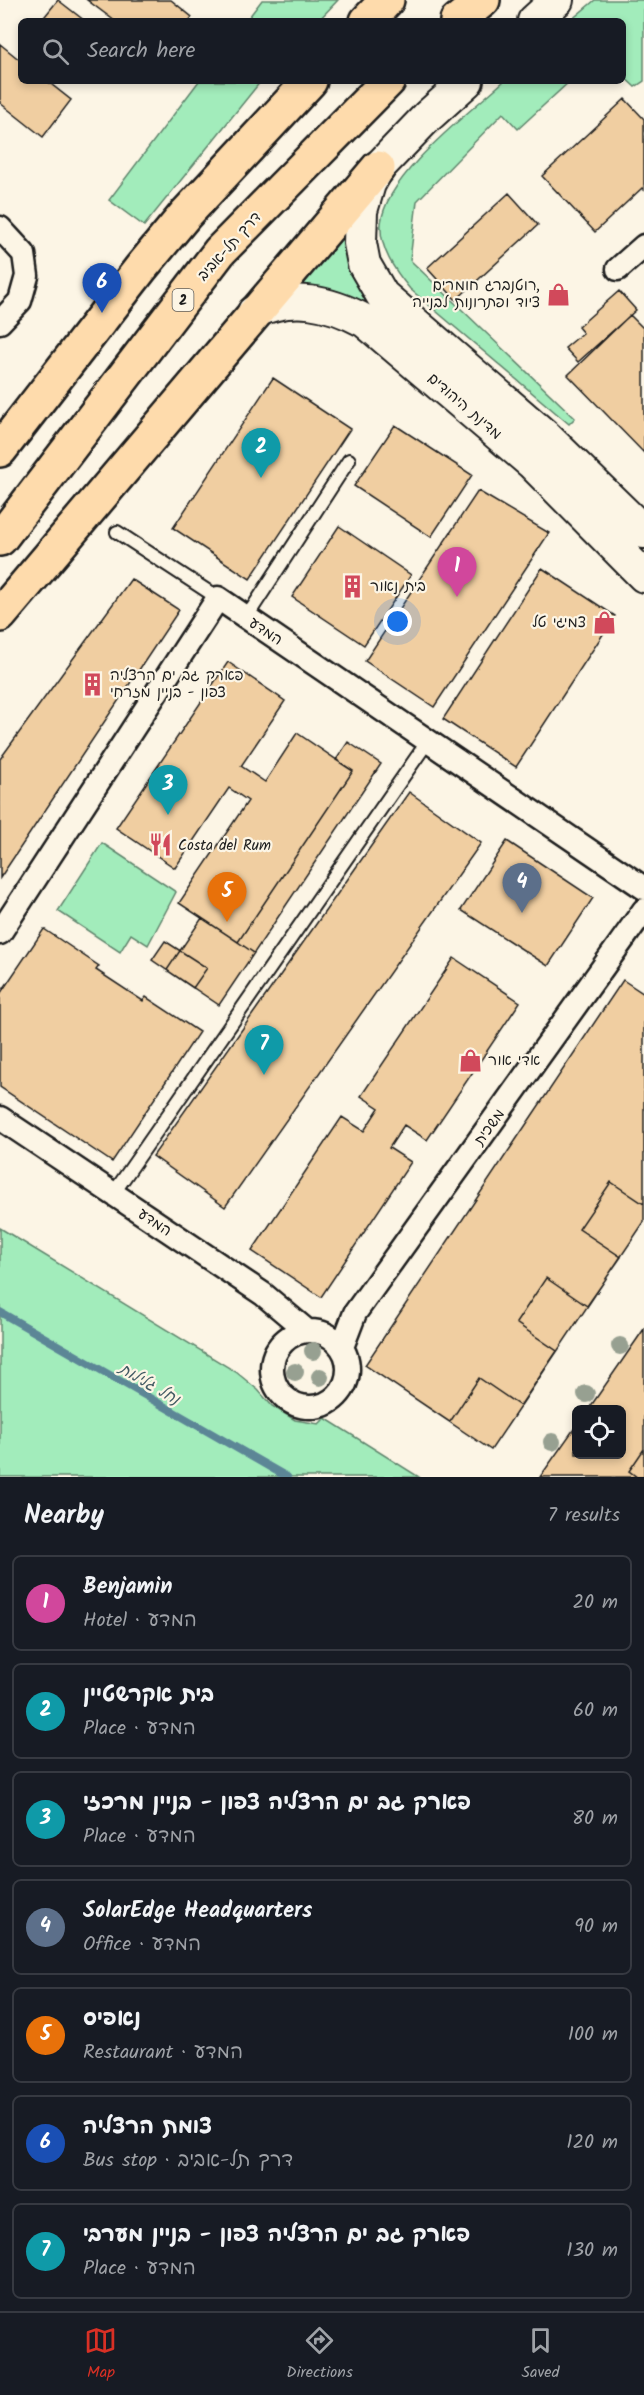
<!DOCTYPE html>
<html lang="en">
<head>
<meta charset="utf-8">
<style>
	:root { --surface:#171b24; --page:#20242c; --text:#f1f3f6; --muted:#9ea1a6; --line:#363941; --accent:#d93025 }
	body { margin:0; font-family:Kalam,"Playpen Sans Hebrew",sans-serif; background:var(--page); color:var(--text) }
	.controls { position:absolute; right:18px; bottom:18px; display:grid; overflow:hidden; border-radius:9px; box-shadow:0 3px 9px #0003 }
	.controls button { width:54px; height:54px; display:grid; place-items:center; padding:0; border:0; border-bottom:2px solid var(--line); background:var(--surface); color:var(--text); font:30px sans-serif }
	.you { position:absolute; left:398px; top:622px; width:21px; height:21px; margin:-15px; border:4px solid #fff; border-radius:50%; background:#1a73e8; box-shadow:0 0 0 9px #1a73e833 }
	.badge { display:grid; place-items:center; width:39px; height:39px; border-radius:50%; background:var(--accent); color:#fff; font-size:20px; font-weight:700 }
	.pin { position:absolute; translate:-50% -50px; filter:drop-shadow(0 2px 3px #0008) }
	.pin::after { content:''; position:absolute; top:32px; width:21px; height:18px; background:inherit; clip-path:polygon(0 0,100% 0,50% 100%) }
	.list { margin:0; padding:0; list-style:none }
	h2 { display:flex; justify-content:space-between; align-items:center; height:78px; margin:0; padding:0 24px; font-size:26px }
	h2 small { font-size:20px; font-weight:400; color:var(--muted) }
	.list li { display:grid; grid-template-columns:39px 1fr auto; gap:18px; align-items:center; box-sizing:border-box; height:96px; margin:0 12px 12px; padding:0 12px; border:2px solid var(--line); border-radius:9px }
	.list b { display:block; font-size:22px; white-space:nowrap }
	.list p { margin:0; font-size:20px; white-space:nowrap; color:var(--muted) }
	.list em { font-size:20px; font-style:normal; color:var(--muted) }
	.icon { flex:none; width:33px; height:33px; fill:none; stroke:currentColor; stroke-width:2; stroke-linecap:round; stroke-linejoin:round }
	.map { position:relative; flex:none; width:644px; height:1477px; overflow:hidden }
	.search { position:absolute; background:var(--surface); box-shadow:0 3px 9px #0003; left:18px; right:18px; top:18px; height:66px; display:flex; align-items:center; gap:15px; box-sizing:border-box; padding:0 21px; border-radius:9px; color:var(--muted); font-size:22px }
	.sheet { height:834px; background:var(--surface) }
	nav { display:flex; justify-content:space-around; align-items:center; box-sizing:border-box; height:84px; border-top:2px solid var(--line); background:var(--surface); font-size:16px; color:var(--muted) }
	nav a { display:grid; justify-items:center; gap:3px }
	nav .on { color:var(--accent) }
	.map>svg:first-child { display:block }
	.green { fill:#a2ecbb; stroke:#5f846c; stroke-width:1.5 }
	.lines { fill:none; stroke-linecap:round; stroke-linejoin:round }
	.stream { stroke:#5b8696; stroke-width:8 }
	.building { fill:#f0cea1; stroke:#1c1c1c; stroke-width:1.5 }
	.lane-casing { stroke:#1c1c1c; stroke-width:16 }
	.street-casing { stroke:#1c1c1c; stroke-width:27 }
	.secondary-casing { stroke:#1c1c1c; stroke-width:36 }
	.highway-casing { stroke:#1c1c1c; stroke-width:38 }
	.lane { stroke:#fcf5e5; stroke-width:12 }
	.street { stroke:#fcf5e5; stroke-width:22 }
	.secondary { stroke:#fcf5e5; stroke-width:32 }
	.highway { stroke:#fedbac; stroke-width:33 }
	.tree { fill:#97a091 }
	.labels { text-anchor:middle; stroke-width:4.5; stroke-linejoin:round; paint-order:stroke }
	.shield { fill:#fcf5e5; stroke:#5f5d58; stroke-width:1.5 }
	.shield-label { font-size:14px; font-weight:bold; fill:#1c1c1c }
	.street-label { font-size:15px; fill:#1c1c1c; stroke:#fcf5e5 }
	.poi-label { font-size:15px; fill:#1c1c1c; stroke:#fcf5e5; text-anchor:start }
	.water-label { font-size:16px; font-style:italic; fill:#415a63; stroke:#fcf5e5 }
</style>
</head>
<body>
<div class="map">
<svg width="644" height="1477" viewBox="0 0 644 1477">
	<rect width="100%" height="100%" fill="#fcf5e5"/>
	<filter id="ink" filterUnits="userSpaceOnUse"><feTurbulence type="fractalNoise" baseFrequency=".0167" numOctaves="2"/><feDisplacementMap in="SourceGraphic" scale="12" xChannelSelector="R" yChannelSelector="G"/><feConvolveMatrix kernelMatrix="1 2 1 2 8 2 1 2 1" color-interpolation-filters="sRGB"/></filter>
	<g filter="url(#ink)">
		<path class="green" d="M262,0h76l-20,21h-72z
			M595,0h49v81l-9,6 -12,-11v-55h-53z
			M199,81h62l-117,145 -35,-26z
			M504,81h66l-52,48 -15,-16 -86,88 -7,59 165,158 -6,6 -159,-135c-15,-18 -31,-41 -29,-66 5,-48 88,-110 123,-142z
			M354,209l19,89 -7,11 -74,-18z
			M102,843l74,49 -28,53 -17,-11 -11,18 -62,-41z
			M0,1228l236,144 22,18 14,16 23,14 24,4 6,-6 94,59h-419z"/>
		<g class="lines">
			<path class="stream" d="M0,1312l287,165"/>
		</g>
		<path class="building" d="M58,0l27,21h-44z
			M87,0h84l21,17 -3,4h-74z
			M0,44l21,17v20h26l24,19 -28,37 -43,-34z
			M625,99l19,20v71l-2,-2 -47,44 -53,-56z
			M509,193l29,32 -82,75 -29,-32z
			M619,291l17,19 -58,52 -13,-14 18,-15 -5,-6z
			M630,315l14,14v124l-76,-78z
			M273,378l77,51 -100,150 -77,-51z
			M395,425l77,50 -41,62 -77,-51z
			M478,491l71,42 -115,174 -69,-46z
			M339,526l72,49 -47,70 -72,-48z
			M542,568l73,48 -99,151 -73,-48z
			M131,579l48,31 -179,268v-119z
			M228,662l57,39 -44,65 24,16 32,-49 56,38 -115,171 -59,-39 69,-102 -19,-13 -54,80 -59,-40z
			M348,742l33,22 -127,189 -16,-11 115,-171 -17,-11z
			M409,792l72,51 -256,364 -72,-51z
			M507,841l86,57 -45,68 -87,-56z
			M202,918l52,35 -35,52 -52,-35z
			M44,929l55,37 -3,4 47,31 3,-4 53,35 -87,130 -112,-75v-93z
			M165,941l42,27 -14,20 -41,-28z
			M454,958l66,44 -93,138 -23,-15 -15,23 22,14 -90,135 -69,-46 90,-134 22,14 15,-23 -18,-12z
			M623,980l21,14v210l-33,-22 -32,47 42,28 -34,49 -41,-28 -30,45 41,28 -37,55 -41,-28 -29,44 -85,-57z
			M623,980l21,14v228l-153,228 -126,-85z
			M644,1329v148h-104l36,-51v28h46v-44h-34z
			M644,1449v28h-7l-8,-6z"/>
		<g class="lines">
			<defs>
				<path id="lane" d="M117,532l101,66
					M246,618l103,-158
					M113,1194l315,-453"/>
				<path id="street" d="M0,228l24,26 3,22 -7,25 -20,21
					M618,269l26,-23
					M0,933l218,-335 426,290
					M0,1118l263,176 44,37
					M272 1369a38 38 0 1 1 76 0a38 38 0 1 1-76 0Z
					M342,1347l13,-34 289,-403"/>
				<path id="secondary" d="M534,21l23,-21
					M467,81l-40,36 -49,51 -9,16 -8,27 -1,32 4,21 18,31 162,140 100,97
					M254,312c38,-19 75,-10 111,9l167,142 112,113"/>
				<path id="highway" d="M367,21l20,-21
					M457,21l26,-21
					M0,450l141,-182 44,-53 125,-134
					M0,539l220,-288 168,-170
					M0,615l378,-447"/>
			</defs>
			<use href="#lane" class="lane-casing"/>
			<use href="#street" class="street-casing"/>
			<use href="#secondary" class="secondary-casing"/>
			<use href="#highway" class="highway-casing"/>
			<use href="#lane" class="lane"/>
			<use href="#street" class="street"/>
			<use href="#secondary" class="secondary"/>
			<use href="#highway" class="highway"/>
		</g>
		<g class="tree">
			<circle cx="620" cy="1346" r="9"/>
			<circle cx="313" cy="1351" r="9"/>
			<circle cx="295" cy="1372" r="9"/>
			<circle cx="320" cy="1377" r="9"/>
			<circle cx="586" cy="1394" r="9"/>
			<circle cx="552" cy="1442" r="9"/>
		</g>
	</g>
	<defs>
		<symbol id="shop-bare" viewBox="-9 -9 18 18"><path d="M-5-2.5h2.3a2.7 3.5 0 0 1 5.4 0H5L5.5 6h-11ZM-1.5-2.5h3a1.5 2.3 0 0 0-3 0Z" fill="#d1495b" stroke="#fcf5e5" stroke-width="2.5" paint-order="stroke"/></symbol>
		<symbol id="building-bare" viewBox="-9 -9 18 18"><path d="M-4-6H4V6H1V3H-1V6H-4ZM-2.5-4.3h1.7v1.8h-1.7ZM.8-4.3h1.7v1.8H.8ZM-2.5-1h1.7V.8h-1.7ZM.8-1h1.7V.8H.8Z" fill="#d1495b" stroke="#fcf5e5" stroke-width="2.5" paint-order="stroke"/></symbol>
		<symbol id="restaurant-bare" viewBox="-9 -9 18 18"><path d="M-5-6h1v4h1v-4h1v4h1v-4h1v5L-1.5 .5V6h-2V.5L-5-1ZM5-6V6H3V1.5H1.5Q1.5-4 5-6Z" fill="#d1495b" stroke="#fcf5e5" stroke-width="2.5" paint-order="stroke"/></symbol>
	</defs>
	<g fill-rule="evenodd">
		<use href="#shop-bare" x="542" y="278" width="33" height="33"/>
		<use href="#building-bare" x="336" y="570" width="33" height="33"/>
		<use href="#shop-bare" x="588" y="606" width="33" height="33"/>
		<use href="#building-bare" x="76" y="668" width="33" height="33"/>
		<use href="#restaurant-bare" x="144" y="828" width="33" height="33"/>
		<use href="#shop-bare" x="454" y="1044" width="33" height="33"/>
	</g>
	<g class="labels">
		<rect class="shield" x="172.5" y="289" width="21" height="22" rx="4.5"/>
		<g class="shield-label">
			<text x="183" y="305">2</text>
		</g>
		<g class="street-label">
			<text transform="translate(229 246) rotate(-48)" y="5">דרך תל-אביב</text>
			<text transform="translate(465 406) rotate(41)" y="5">מדינת היהודים</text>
			<text transform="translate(266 631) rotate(34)" y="5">המדע</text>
			<text transform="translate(489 1127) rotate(-54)" y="5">משכית</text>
			<text transform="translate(155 1222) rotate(34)" y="5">המדע</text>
		</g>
		<g class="poi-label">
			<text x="540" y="290" text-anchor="end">רוטנברג חומרים,<tspan x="540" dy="17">ציוד ופתרונות לבנייה</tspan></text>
			<text x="370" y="591">בית נאור</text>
			<text x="586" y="627" text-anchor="end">צמיגי טל</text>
			<text x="110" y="680">פארק גב ים הרצליה<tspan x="110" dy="17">צפון - בניין מזרחי</tspan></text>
			<text x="178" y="850">Costa del Rum</text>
			<text x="488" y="1065">אדי אור</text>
		</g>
		<g class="water-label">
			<text transform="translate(150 1383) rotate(30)" y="6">נחל גלילות</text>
		</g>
	</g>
</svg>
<div class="controls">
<button><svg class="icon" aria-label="locate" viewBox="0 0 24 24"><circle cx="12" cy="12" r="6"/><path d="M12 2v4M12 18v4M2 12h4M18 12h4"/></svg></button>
</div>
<div class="you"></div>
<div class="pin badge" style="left:457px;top:597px;background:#d1479c">1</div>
<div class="pin badge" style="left:261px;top:478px;background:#0f9aa8">2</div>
<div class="pin badge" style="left:168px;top:815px;background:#0f9aa8">3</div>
<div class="pin badge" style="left:522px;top:913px;background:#5c6f8a">4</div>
<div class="pin badge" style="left:227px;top:922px;background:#e8710a">5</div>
<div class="pin badge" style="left:102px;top:313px;background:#1a4fb4">6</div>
<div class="pin badge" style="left:264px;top:1075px;background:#0f9aa8">7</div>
<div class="search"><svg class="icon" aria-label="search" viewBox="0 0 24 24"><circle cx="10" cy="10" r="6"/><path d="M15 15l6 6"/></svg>Search here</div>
</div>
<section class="sheet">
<h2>Nearby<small>7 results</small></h2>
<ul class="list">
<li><span class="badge" style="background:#d1479c">1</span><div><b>Benjamin</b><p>Hotel · המדע</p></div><em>20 m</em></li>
<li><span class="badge" style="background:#0f9aa8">2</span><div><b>בית אקרשטיין</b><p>Place · המדע</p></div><em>60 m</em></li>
<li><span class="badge" style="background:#0f9aa8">3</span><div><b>פארק גב ים הרצליה צפון - בניין מרכזי</b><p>Place · המדע</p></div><em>80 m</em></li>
<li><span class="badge" style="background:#5c6f8a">4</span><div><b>SolarEdge Headquarters</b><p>Office · המדע</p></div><em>90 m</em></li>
<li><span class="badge" style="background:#e8710a">5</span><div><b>נאפיס</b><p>Restaurant · המדע</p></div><em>100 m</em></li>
<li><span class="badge" style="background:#1a4fb4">6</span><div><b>צומת הרצליה</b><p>Bus stop · דרך תל-אביב</p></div><em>120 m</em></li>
<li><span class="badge" style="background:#0f9aa8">7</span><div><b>פארק גב ים הרצליה צפון - בניין מערבי</b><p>Place · המדע</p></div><em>130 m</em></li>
</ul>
</section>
<nav>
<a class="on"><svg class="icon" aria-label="map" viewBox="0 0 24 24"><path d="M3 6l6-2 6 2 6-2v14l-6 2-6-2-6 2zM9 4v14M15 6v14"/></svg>Map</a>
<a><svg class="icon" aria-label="directions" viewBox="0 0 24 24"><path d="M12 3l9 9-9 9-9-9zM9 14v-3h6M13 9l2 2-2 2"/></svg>Directions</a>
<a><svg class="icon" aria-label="saved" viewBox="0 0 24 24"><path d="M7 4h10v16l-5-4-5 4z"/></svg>Saved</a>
</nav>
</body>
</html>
